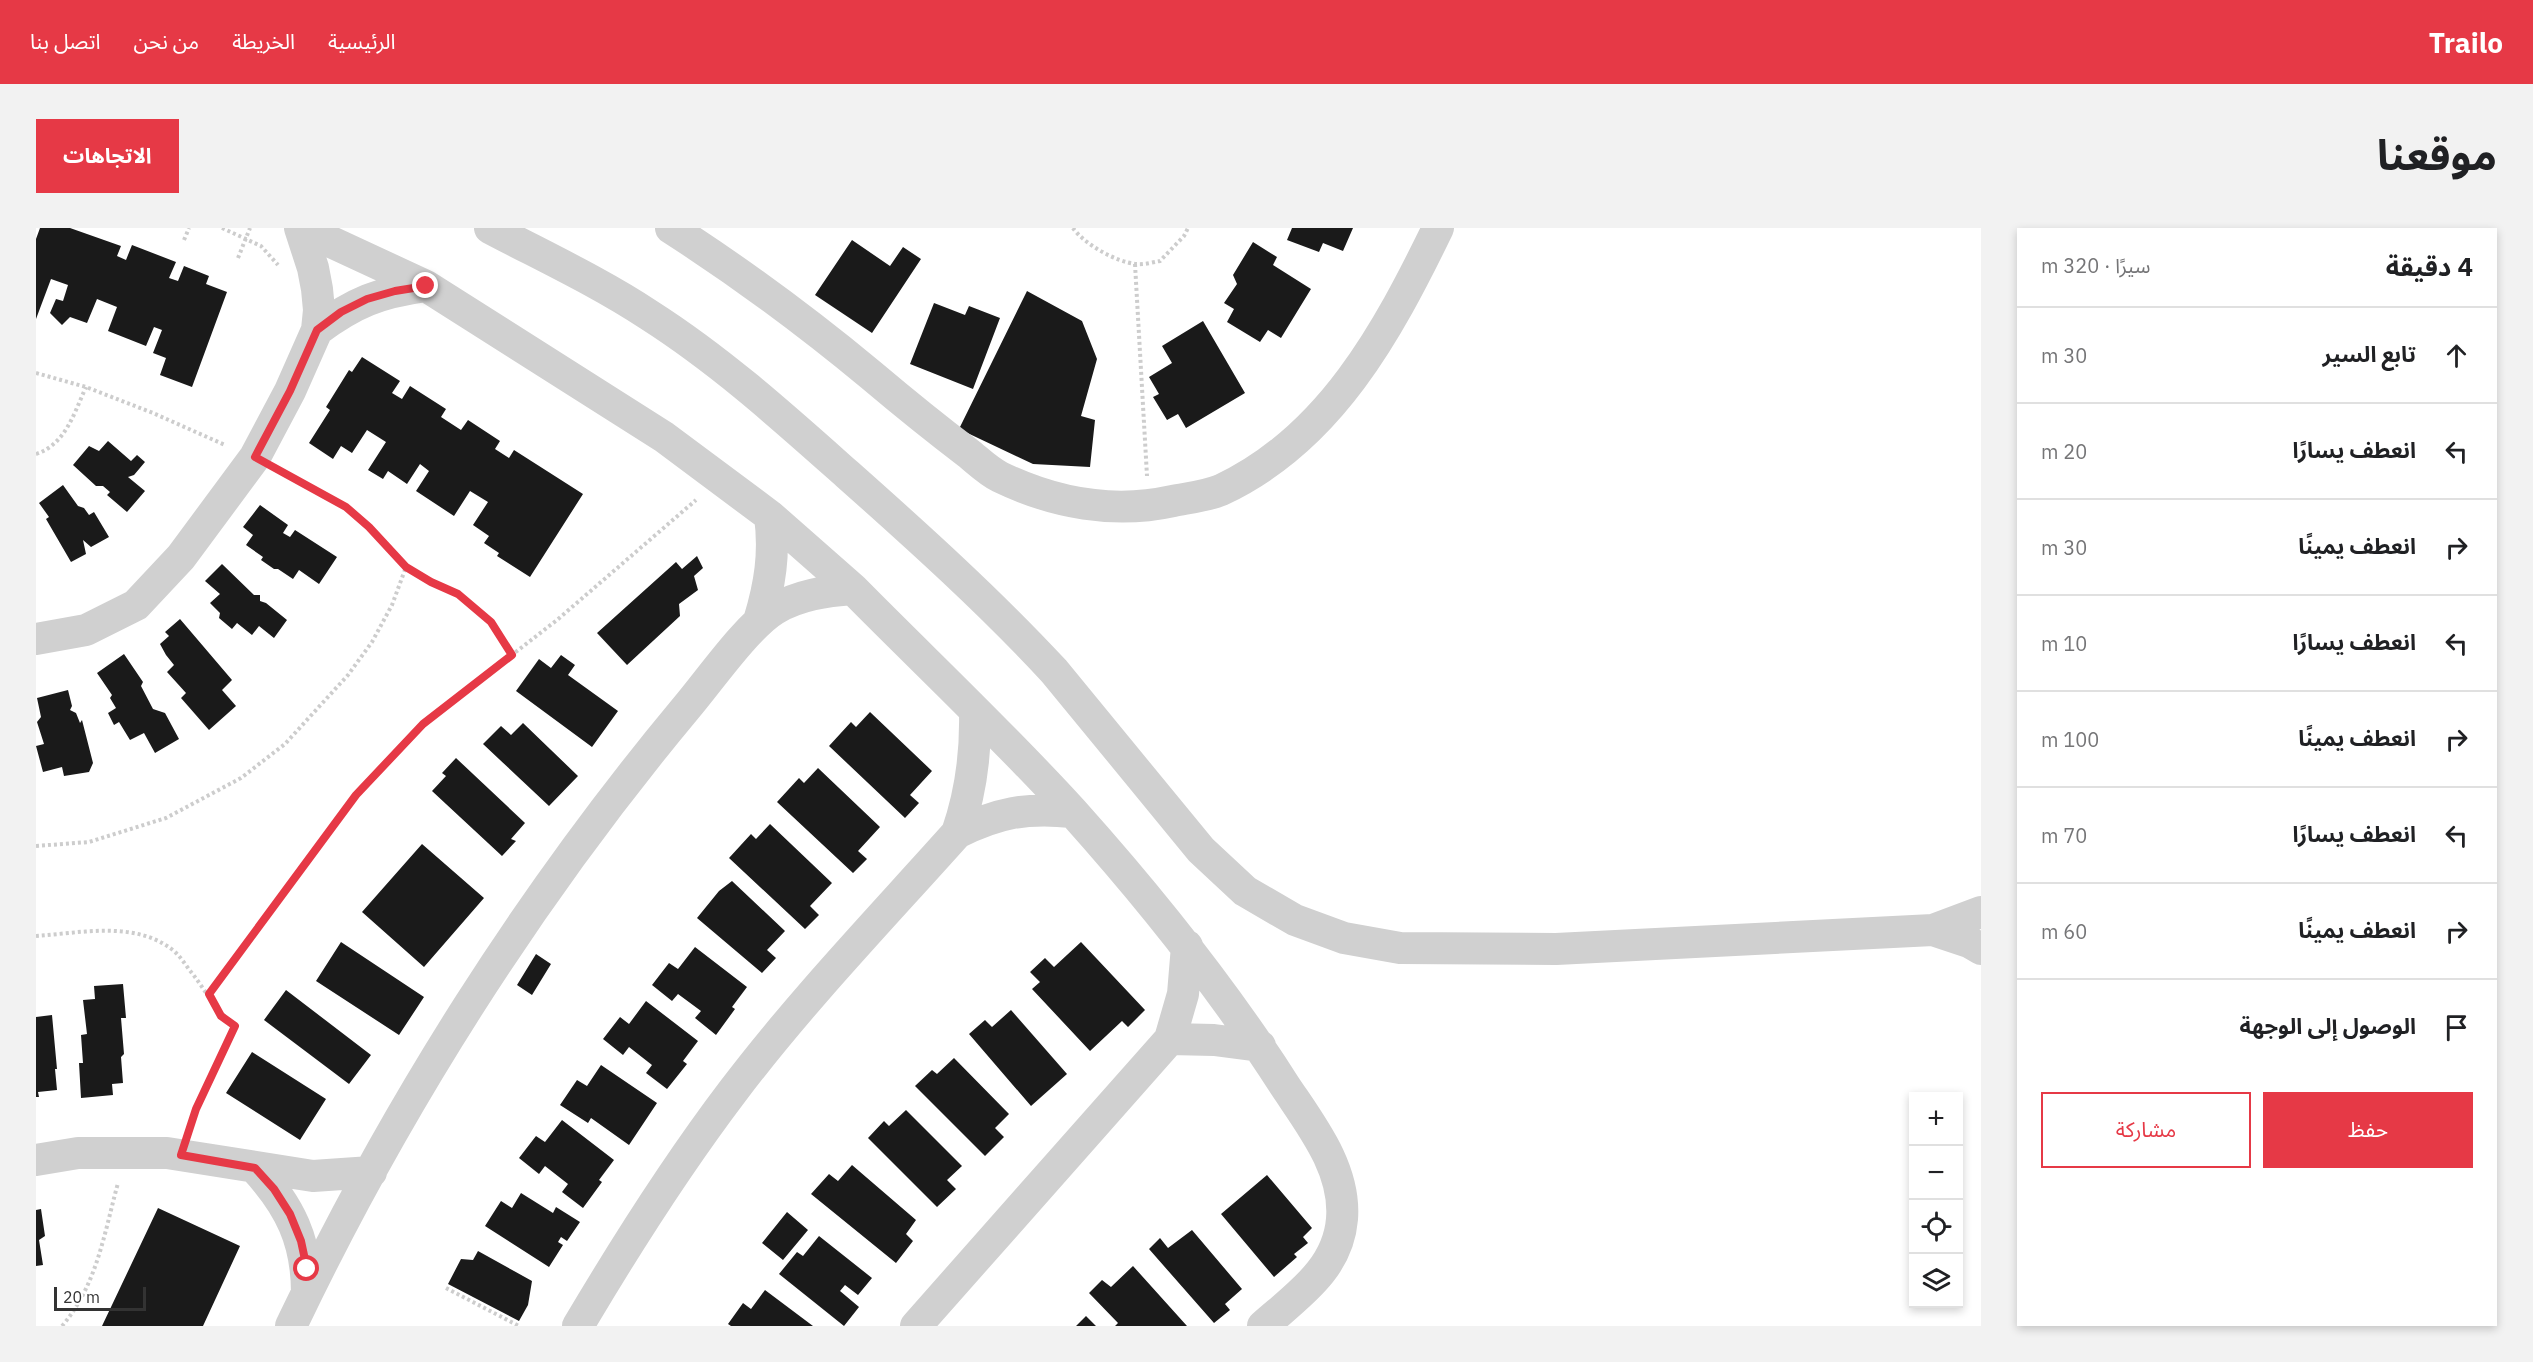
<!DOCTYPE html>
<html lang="ar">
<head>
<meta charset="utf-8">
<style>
	:root { --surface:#fff; --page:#f2f2f2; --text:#202124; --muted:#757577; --line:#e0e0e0; --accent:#e63946 }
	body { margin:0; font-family:"IBM Plex Sans","Noto Sans Arabic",sans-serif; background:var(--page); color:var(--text); direction:rtl }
	.controls { position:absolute; right:18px; bottom:18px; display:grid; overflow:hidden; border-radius:0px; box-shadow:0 3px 9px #0003 }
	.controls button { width:54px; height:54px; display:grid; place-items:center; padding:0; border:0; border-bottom:2px solid var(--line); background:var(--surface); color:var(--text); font:30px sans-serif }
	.scale { position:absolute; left:18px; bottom:15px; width:92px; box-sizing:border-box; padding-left:6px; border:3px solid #333; border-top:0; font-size:16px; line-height:21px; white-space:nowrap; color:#333; -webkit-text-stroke:4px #fff; paint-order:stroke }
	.stop { position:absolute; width:18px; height:18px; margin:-14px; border:4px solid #e63946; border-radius:50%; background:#fff }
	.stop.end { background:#e63946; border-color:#fff; box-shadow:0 2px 6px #0008 }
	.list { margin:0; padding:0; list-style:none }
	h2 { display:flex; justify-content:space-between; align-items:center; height:78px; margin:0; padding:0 24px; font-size:26px }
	h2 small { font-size:20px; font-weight:400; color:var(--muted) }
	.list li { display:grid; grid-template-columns:39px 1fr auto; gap:18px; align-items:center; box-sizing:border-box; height:96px; padding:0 24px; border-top:2px solid var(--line) }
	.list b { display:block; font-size:22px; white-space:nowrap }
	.list em { font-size:20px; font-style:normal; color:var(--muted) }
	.actions { display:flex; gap:12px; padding:18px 24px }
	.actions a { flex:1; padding:14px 0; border:2px solid var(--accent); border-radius:0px; text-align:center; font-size:21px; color:var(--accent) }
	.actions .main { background:var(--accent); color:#fff }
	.icon { flex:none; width:33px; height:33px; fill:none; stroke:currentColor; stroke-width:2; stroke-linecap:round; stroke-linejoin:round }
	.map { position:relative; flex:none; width:1945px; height:1098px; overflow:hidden; direction:ltr; border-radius:0px }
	header { display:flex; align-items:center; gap:36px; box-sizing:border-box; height:84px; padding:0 30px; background:var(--accent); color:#fff }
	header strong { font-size:28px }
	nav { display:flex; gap:33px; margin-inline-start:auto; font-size:21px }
	.intro { display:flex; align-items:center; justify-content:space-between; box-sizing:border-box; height:144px; padding:0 36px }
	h1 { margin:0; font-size:42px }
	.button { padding:15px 27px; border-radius:0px; background:var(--accent); color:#fff; font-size:21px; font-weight:700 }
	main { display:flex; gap:36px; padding:0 36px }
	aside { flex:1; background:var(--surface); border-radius:0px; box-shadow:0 3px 9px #0003 }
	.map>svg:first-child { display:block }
	.building { fill:#1a1a1a }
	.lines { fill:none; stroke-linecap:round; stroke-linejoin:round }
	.path { stroke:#cdcdcd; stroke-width:4; stroke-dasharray:3 3; stroke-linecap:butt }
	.minor { stroke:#d0d0d0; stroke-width:32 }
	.route { stroke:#e63946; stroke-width:8 }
</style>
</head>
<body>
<header>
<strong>Trailo</strong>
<nav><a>الرئيسية</a><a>الخريطة</a><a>من نحن</a><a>اتصل بنا</a></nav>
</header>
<div class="intro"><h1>موقعنا</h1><a class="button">الاتجاهات</a></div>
<main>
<aside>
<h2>4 دقيقة<small>سيرًا · 320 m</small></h2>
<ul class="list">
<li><svg class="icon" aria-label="ahead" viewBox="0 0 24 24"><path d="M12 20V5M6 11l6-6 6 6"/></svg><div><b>تابع السير</b></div><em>30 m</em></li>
<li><svg class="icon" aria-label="left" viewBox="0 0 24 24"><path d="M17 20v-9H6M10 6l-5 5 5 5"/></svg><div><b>انعطف يسارًا</b></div><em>20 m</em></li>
<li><svg class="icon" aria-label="right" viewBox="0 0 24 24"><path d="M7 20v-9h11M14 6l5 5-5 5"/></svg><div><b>انعطف يمينًا</b></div><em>30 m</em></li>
<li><svg class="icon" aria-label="left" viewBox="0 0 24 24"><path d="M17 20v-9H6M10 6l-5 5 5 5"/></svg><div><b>انعطف يسارًا</b></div><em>10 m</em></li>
<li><svg class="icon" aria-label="right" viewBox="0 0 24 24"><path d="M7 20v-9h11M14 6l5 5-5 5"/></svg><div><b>انعطف يمينًا</b></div><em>100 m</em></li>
<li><svg class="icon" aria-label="left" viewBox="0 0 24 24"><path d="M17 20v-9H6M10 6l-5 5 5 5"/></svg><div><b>انعطف يسارًا</b></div><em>70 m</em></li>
<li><svg class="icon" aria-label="right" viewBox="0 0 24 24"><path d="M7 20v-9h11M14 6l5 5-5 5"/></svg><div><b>انعطف يمينًا</b></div><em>60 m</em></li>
<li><svg class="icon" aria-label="arrive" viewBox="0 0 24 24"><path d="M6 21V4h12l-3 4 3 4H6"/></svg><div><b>الوصول إلى الوجهة</b></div></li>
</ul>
<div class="actions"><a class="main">حفظ</a><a>مشاركة</a></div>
</aside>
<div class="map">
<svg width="1945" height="1098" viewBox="0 0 1945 1098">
	<rect width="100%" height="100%" fill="#fff"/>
	<path class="building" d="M4,0h30l51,18 -4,10 9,4 6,-15 44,17 -7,16 9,3 6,-15 25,10 -3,8 21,8 -35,95 -32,-12 6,-17 -13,-5 9,-23 -8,-3 -8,19 -38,-15 9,-24 -20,-8 -10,24 -17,-6 -8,8 -12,-12 6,-14 7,2 5,-16 -17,-6 -15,40v-80z
		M1256,0h61l-10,23 -20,-8 -4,9 -32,-12z
		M816,12l38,26 13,-19 18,12 -49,74 -57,-38z
		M1217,14l24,15 -4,8 38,24 -30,49 -13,-8 -8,12 -33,-20 7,-13 -10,-6 13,-19 -4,-9z
		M991,63l55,30 15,38 -16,57 14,4 -5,47 -57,-3 -74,-35z
		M898,75l31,12 4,-9 31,12 -27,71 -63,-25z
		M1167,93l42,72 -59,35 -8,-14 -11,6 -14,-23 6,-3 -10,-17 23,-14 -10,-17z
		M326,129l38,24 -8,12 10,6 8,-13 36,23 -5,8 20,13 7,-10 32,21 -5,8 14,9 5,-8 69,44 -53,83 -33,-21 2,-3 -15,-10 5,-7 -16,-11 15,-23 -18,-11 -16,25 -38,-25 13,-20 -9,-7 -13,20 -19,-13 -5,8 -15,-9 18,-28 -19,-12 -15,23 -11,-7 -8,13 -24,-16 21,-33 -4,-3 23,-37 3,2z
		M72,213l23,20 6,-6 8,7 -11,13 -6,2 17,14 -18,21 -20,-17 3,-3 -7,-6h-7l-23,-21 16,-19 10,5z
		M27,257l15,21 6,2 5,7 5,-3 15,25 -18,10 -8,-7 3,14 -15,8 -25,-43 3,-2 -10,-14z
		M224,277l28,20 -5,8 7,4 5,-7 42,27 -18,27 -20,-14 -6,9 -15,-10h-4l-13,-9 2,-3 -17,-12 7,-10 -10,-8z
		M661,328l6,12 -9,8 4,14 -19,14 1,12 -53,49 -30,-32 79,-71 6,7z
		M186,336l32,31h6v6l6,2 21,17 -13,18 -15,-12 -7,9 -15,-12 -5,6 -13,-11 1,-5 -10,-10 10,-9 -15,-13z
		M144,391l52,61 -10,10 14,16 -27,24 -28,-32 5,-5 -19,-21 7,-7 -8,-10 -6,-11 9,-8 -4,-4z
		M88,426l19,28 -2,4 12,23 12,4 14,26 -24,14 -11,-20 -14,7 -11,-18 -5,3 -6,-12 8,-5 -6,-10 2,-3 -15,-22z
		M525,427l14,10 -7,10 50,36 -26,36 -76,-56 23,-32 12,9z
		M32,462l4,16 -2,4 6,3 4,10 2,-3 11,43 -4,9 -25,4 -2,-9 -19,5 -7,-26 8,-2 -7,-22 4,-5 -4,-19z
		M834,484l62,59 -22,24 9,8 -14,15 -76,-72 22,-24 5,5z
		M487,495l55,53 -29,30 -66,-62 18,-18 10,9z
		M420,530l69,65 -14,16 5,2 -14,15 -70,-65 14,-15 -4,-3z
		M782,540l62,59 -22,24 9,8 -14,14 -76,-71 22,-24 5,5z
		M734,596l62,59 -22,23 9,9 -14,14 -76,-71 22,-24 5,5z
		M386,616l62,54 -60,69 -62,-55z
		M696,653l53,50 -18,19 9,8 -14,15 -65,-55 22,-27z
		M305,714l83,55 -25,38 -83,-54z
		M1045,714l64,68 -17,17 -6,-6 -32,30 -58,-62 8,-7 -10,-10 15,-14 9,9z
		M659,719l52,40 -15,20 3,2 -19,26 -21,-17 6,-7 -23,-17 -6,7 -20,-16 17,-22 9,6z
		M500,726l15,10 -19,31 -15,-10z
		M87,756l3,34h-5l3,36 -3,3 2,26 -11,1 1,11 -32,3 -2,-35h4l-2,-28 6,-1 -4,-34 12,-1 -1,-13z
		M250,762l85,65 -22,29 -85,-64z
		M610,773l52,40 -15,20 4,3 -20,25 -21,-16 6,-8 -23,-18 -6,8 -20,-16 17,-22 9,7z
		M975,782l56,64 -36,32 -62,-72 16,-14 7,7z
		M16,787l5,54h-2l2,21 -19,2 1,5h-3v-80z
		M216,824l74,47 -26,41 -74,-47z
		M918,830l55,56 -14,14 9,9 -19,19 -70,-70 17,-16 5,4z
		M565,837l56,38 -28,42 -38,-27 -3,5 -28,-18 17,-25 10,6z
		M870,882l56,56 -15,14 9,9 -19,18 -69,-69 16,-17 5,5z
		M526,892l52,40 -15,20 3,2 -19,26 -21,-16 6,-8 -23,-18 -6,8 -20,-16 17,-22 9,6z
		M816,937l64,55 -10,14 7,7 -17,22 -85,-69 18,-20 9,7z
		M1231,947l45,53 -9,9 5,6 -14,11 3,3 -23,20 -53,-63z
		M485,965l32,20 3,-6 24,15 -13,19 -6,-4 -3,5 5,3 -14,22 -64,-41 16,-25 11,7z
		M122,980l82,38 -37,80h-101z
		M5,981l4,27 -6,4 4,25 -7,1v-56z
		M751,984l21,18 -25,30 -21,-17z
		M1156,1002l50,59 -17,15 5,6 -16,13 -65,-74 11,-11 8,10z
		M783,1008l53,42 -14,17 -13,-10 -5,6 19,16 -15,19 -65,-52 18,-22 6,4z
		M442,1023l54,30 -4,24 -9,16 -71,-37 13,-25 12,1z
		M1097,1038l54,60h-72l3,-3 -29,-30 13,-13 9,7z
		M729,1062l48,36h-82l-3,-2 15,-21 8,6z
		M1050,1088l10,10h-20z"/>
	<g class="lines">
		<path class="path" d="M186,0l39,18 17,19
			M1037,0c11,16 43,34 63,36 8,1 17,-2 24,-3l24,-25 4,-8
			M148,12l5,-12
			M202,30l12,-30
			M1099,36l12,212
			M0,145l50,14 67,26 72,32
			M0,226c30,-10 38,-41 50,-67
			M245,243l65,36 23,20 37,40 52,27 33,28 21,33
			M0,618l53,-4 77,-24 75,-40 44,-34 63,-69 24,-33 20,-37 14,-38
			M0,708c45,-3 100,-16 138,15 7,6 12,15 18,22 14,18 24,39 43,52l-45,101
			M173,766l147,-199 67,-71 134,-104 139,-120
			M410,1060l73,38
			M26,1098c35,-41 42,-92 56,-143"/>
		<path class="minor" d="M265,0l125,58 238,151 106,79 83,73c73,74 150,146 220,223 77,86 150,177 212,274 26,39 61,83 57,133 -4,50 -44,76 -79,107
			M454,0c53,28 109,54 159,87 72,46 135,103 198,159 71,63 142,127 207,197l147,179 44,41 50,29 49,18 56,10 156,1 377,-19 48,-18
			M635,0c70,45 136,94 200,147 32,27 64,53 97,78 10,8 20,18 32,24 54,26 114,37 173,24 15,-3 34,-5 48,-11 109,-51 167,-159 217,-262
			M281,102c38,-28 61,-37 109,-44
			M723,393c11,-36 16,-68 11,-105
			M0,411l50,-9 50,-25 45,-48 74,-100 35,-66 27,-61 2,-20 -2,-21 -4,-21 -13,-40
			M921,605c14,-40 19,-78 18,-121
			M1897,702l36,12 12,7
			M1134,811l44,1 46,6
			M0,932l42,-7h89l146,23 58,-4
			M219,940c35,38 52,73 52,125
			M255,1098c105,-220 239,-431 395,-618 23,-27 61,-82 89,-99 24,-14 51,-18 78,-20
			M542,1098c48,-81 98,-160 155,-235 69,-91 148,-173 224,-258 40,-20 69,-26 115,-21
			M880,1098l254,-287 13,-45 4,-48"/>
	</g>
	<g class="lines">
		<path class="route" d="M271,1041l-6,-28 -11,-27 -16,-25 -19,-21 -74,-13 15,-46 39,-83 -14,-10 -12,-22 147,-199 67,-71 89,-69 -21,-33 -33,-28 -27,-12 -25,-15 -37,-40 -23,-20 -91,-50 35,-66 27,-61 24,-18 26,-13 28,-8 31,-5"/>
	</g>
</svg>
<div class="controls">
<button>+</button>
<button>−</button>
<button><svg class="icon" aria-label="locate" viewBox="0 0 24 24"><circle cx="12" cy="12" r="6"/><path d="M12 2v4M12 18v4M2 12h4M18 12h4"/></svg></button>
<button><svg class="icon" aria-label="layers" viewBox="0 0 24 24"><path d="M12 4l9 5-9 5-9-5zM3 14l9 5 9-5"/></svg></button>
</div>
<div class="scale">20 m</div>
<div class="stop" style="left:271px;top:1041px"></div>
<div class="stop end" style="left:390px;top:58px"></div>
</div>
</main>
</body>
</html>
